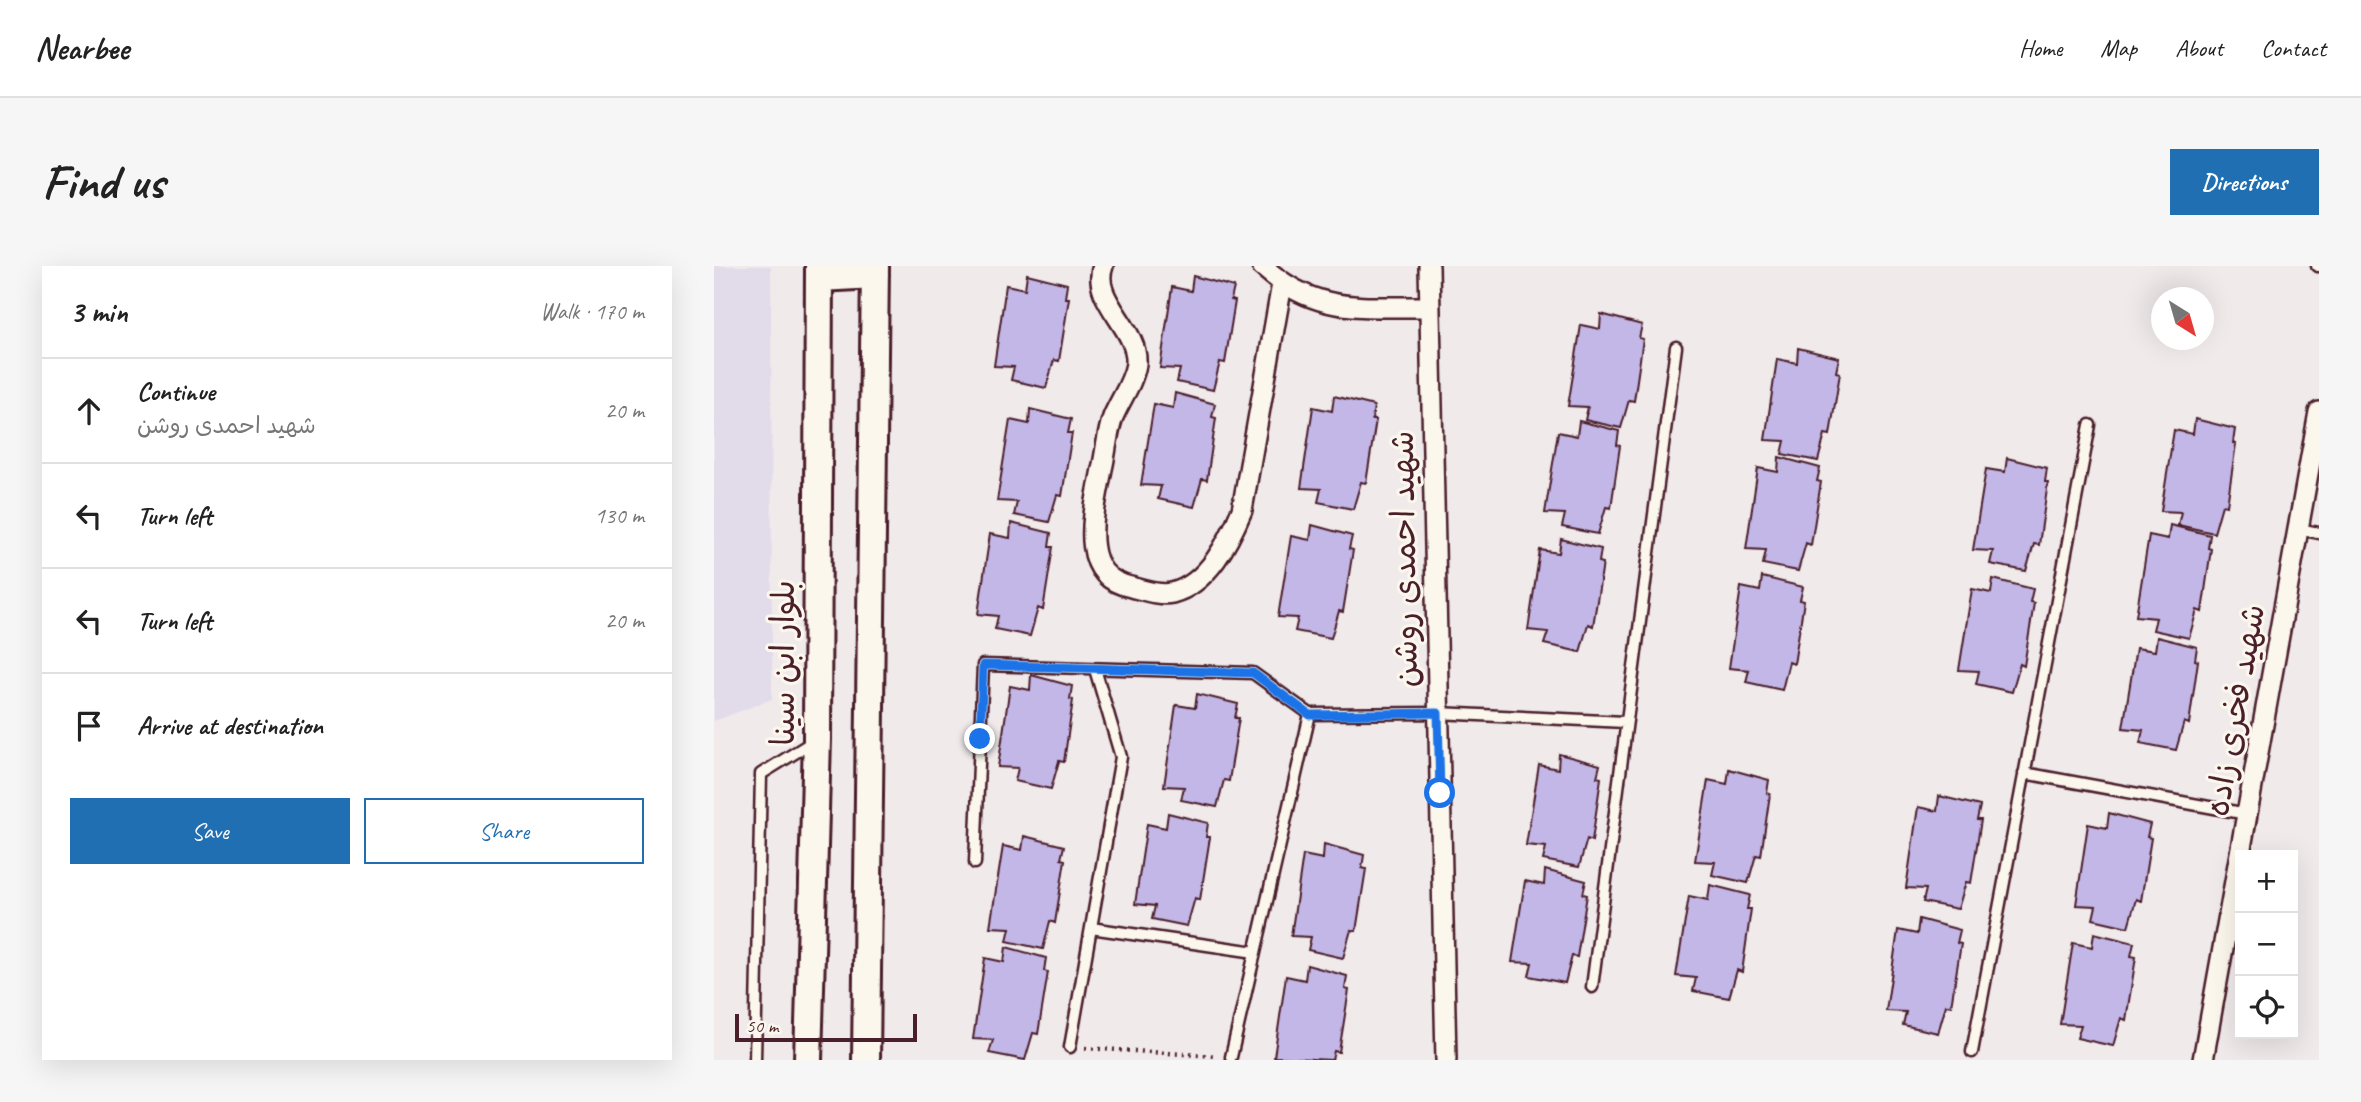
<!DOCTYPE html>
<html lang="en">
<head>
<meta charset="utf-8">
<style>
	:root { --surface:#fff; --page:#f6f6f6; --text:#222; --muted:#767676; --line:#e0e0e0; --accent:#1f6fb2 }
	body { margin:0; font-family:Caveat,"Playpen Sans Arabic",sans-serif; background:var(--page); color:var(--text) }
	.controls { position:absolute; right:21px; bottom:21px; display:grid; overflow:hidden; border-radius:0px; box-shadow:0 7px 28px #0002 }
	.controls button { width:63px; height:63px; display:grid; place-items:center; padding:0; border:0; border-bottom:2px solid var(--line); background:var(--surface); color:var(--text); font:35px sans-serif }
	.compass { position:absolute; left:1437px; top:21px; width:63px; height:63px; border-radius:50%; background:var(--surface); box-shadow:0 7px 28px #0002; rotate:143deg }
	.scale { position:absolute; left:21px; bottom:18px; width:182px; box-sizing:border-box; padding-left:7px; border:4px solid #4a1f2b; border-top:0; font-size:19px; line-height:24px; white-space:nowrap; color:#4a1f2b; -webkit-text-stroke:5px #fbf7ec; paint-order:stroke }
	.stop { position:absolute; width:21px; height:21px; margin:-16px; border:5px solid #1a73e8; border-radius:50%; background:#fff }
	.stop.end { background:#1a73e8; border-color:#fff; box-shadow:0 2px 7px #0008 }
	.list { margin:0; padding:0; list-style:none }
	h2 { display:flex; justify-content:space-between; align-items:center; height:91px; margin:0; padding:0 28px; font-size:30px }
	h2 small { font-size:23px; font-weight:400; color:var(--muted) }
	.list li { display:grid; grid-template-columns:46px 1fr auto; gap:21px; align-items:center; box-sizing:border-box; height:105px; padding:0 28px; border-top:2px solid var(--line) }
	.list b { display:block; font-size:26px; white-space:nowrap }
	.list p { margin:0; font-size:23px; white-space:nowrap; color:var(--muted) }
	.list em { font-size:23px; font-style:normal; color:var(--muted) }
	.actions { display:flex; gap:14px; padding:21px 28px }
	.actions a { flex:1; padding:16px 0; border:2px solid var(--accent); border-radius:0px; text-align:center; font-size:24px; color:var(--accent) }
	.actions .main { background:var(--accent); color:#fff }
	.icon { flex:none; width:38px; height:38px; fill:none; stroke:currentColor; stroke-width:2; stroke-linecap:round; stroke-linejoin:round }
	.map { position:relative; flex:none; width:1605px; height:794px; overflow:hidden; border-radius:0px }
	header { display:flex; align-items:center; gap:42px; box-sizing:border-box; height:98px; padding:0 35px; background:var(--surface); border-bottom:2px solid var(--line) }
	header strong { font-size:33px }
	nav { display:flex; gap:38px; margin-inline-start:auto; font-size:24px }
	.intro { display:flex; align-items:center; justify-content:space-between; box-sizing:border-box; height:168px; padding:0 42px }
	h1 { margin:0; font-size:49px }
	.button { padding:18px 32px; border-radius:0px; background:var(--accent); color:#fff; font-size:24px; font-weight:700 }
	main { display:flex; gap:42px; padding:0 42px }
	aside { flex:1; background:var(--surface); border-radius:0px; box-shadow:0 7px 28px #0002 }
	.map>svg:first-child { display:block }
	.built { fill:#e2dbea }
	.building { fill:#c3b7e8; stroke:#4a1f2b; stroke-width:2 }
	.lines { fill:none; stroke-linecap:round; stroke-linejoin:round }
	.service-casing { stroke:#4a1f2b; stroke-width:15 }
	.minor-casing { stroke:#4a1f2b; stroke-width:24 }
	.secondary-casing { stroke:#4a1f2b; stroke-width:32 }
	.path { stroke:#4a1f2b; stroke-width:4.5; stroke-dasharray:2 5; stroke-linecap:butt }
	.service { stroke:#fbf7ec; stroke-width:10 }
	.minor { stroke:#fbf7ec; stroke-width:19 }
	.secondary { stroke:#fbf7ec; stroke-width:26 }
	.route { stroke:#1a73e8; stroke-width:9 }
	.labels { text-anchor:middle; stroke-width:6; stroke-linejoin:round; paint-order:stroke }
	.street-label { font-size:33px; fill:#4a1f2b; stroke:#fbf7ec }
</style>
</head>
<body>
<header>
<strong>Nearbee</strong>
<nav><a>Home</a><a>Map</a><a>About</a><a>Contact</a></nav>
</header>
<div class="intro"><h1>Find us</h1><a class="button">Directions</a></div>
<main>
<aside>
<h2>3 min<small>Walk · 170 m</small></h2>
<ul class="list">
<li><svg class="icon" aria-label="ahead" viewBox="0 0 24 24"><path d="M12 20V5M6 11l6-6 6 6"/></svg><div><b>Continue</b><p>شهید احمدی روشن</p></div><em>20 m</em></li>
<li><svg class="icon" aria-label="left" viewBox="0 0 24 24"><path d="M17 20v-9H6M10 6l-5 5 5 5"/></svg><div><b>Turn left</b></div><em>130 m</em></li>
<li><svg class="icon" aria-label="left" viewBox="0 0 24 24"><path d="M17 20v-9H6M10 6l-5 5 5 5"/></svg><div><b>Turn left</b></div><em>20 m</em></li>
<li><svg class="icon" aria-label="arrive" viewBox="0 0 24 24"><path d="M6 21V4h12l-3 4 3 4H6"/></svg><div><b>Arrive at destination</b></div></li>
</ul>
<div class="actions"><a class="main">Save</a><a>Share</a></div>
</aside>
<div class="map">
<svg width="1605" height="794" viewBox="0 0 1605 794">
	<rect width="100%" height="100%" fill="#f0eaeb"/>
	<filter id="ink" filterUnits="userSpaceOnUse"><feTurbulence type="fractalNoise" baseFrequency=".0143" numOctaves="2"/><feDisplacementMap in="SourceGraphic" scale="14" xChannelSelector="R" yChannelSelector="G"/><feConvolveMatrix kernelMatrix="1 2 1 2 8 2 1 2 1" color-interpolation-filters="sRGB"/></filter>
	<g filter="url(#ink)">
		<path class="built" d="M0,0h57l1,433 -58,22z"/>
		<path class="building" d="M313,8l40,10 -2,14h4l-10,63 -5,-1 -8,28 -35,-8 3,-13 -20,-1 12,-81 19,4z
			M479,10l41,11 -3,13 4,1 -10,62 -5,-1 -7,28 -36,-8 3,-13 -20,-1 12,-81 19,4z
			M887,48l41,11 -3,13 4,1 -9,62 -5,-1 -8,28 -36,-8 3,-13 -20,-1 13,-81 19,4z
			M1084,82l41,10 -3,14 4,1 -10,62 -5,-1 -7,27 -36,-7 3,-13 -20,-1 12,-81 20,4z
			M461,127l40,11 -3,13 4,1 -9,62 -5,-1 -8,28 -36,-8 3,-13 -20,-1 13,-81 19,4z
			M620,130l40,10 -2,14h4l-10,63 -5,-1 -8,27 -35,-7 3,-13 -20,-1 12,-81 19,4z
			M316,143l41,10 -3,14h4l-10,63 -5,-1 -8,27 -35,-7 3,-13 -20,-1 13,-81 19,4z
			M1481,153l40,10 -2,14 3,1 -9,62 -5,-1 -8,28 -36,-8 3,-13 -20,-1 13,-81 19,4z
			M865,155l40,10 -2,14 3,1 -9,62 -5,-1 -8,27 -36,-7 3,-13 -20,-1 13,-81 19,4z
			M1065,191l41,11 -3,13 4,1 -10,63 -5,-2 -8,28 -35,-7 3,-14 -20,-1 12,-81 20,4z
			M1293,192l40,10 -2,14h3l-9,63 -5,-1 -8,27 -36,-7 3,-13 -20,-1 13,-81 19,3z
			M297,257l40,10 -2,14h4l-10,63 -5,-2 -8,28 -35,-7 3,-13 -20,-2 12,-80 20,4z
			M598,259l40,11 -3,13 4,1 -10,62 -4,-1 -8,27 -36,-7 3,-13 -20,-1 13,-81 19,4z
			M1456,259l40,10 -2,13 3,1 -9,63 -5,-2 -8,28 -36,-8 3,-12 -20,-2 13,-81 19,4z
			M847,273l40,10 -2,13 4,1 -10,63 -5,-2 -8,28 -36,-8 4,-12 -20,-2 12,-80 19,3z
			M1048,311l41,10 -3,13 4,1 -10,63 -5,-2 -7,28 -36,-8 3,-12 -20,-2 12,-81 19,4z
			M1279,313l40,10 -3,13 4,1 -10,63 -4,-2 -8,28 -36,-8 3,-13 -20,-1 13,-81 19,4z
			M1443,371l40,10 -2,13 3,1 -9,63 -5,-2 -8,28 -36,-7 3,-13 -20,-2 13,-80 19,3z
			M317,409l41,11 -2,13 3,1 -9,62 -5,-1 -8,28 -36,-8 3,-13 -20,-1 12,-81 20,4z
			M483,428l41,10 -3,14h4l-10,63 -5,-1 -7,27 -36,-7 3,-13 -20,-1 12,-81 19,3z
			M845,488l41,11 -3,12 4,1 -9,63 -5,-2 -8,28 -36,-7 3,-13 -20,-2 13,-80 19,4z
			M1015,503l40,11 -2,13 3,1 -9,62 -5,-1 -8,28 -36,-8 3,-13 -20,-1 13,-81 19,4z
			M1225,530l41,10 -3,14h4l-10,63 -5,-1 -8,27 -35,-7 3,-13 -20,-1 12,-81 19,4z
			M454,547l40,10 -2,14h4l-10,63 -5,-2 -8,28 -35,-7 3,-13 -20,-2 12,-80 19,4z
			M1395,547l41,11 -3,13 4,1 -10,63 -5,-2 -8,28 -35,-8 3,-13 -20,-1 12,-81 19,4z
			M310,570l40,10 -3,13 4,1 -10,63 -5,-2 -7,28 -36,-8 3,-13 -20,-1 13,-81 19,4z
			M610,578l40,11 -2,13 4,1 -10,62 -5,-1 -8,28 -35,-8 3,-13 -20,-1 12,-81 20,4z
			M831,604l41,11 -3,13 4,1 -10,62 -5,-1 -7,27 -36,-7 3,-13 -20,-1 13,-81 19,4z
			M996,619l40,10 -3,14h4l-9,63 -5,-2 -8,28 -36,-7 3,-13 -20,-2 13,-80 19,4z
			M1205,653l41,11 -3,13 4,1 -10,62 -5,-1 -8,28 -35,-8 3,-13 -20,-1 12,-81 19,4z
			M1380,667l40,10 -3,13 5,1 -10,63 -5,-2 -8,28 -36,-8 4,-13 -21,-1 13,-81 19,4z
			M292,681l40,11 -2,13 4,1 -10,62 -5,-1 -8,27 -36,-7 4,-13 -20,-1 12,-81 19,4z
			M593,699l40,11 -2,13 4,1 -10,62 -5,-1 -2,9 -58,-3 12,-81 19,4z"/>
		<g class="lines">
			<defs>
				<path id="service" d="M1603,0h2
					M1584,263l21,4
					M1310,507l223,41
					M261,597l8,-198 270,8 57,41
					M377,662l164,24
					M878,721l84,-640
					M356,781l51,-290 -26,-88
					M1258,786l118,-627
					M517,791l79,-343 128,-1 187,9
					M41,794l6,-286 53,-33"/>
				<path id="minor" d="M389,0c-13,34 36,62 33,98 -3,19 -16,36 -23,53 -6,16 -7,36 -11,52 -7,40 -27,107 29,118 12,3 29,9 41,6 36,-9 57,-52 70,-83l40,-226
					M548,0c54,49 98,40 166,41
					M715,0l17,794
					M1489,794l116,-648"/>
				<path id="secondary" d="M105,12l56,-3
					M94,794l9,-321 2,-473
					M152,794l9,-794"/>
			</defs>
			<use href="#service" class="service-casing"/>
			<use href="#minor" class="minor-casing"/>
			<use href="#secondary" class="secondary-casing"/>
			<path class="path" d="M371,782l131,8"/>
			<use href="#service" class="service"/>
			<use href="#minor" class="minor"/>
			<use href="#secondary" class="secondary"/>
		</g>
	</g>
	<g class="lines" filter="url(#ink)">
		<path class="route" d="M266,473l3,-74 270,8 57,42 128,-2 2,80"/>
	</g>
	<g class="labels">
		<g class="street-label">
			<text transform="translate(689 293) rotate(-91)" y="12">شهید احمدی روشن</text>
			<text transform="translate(68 397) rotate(-90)" y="12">بلوار ابن سینا</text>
			<text transform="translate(1520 444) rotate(-80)" y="12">شهید فخری زاده</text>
		</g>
	</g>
</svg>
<div class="controls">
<button>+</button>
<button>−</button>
<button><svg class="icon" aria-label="locate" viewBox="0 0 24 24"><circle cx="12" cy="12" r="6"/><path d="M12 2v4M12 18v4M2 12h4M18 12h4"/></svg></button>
</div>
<svg class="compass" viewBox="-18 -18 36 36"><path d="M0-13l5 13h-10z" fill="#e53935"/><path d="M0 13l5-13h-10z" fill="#767676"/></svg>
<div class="scale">50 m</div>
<div class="stop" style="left:726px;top:527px"></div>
<div class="stop end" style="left:266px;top:473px"></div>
</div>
</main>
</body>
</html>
